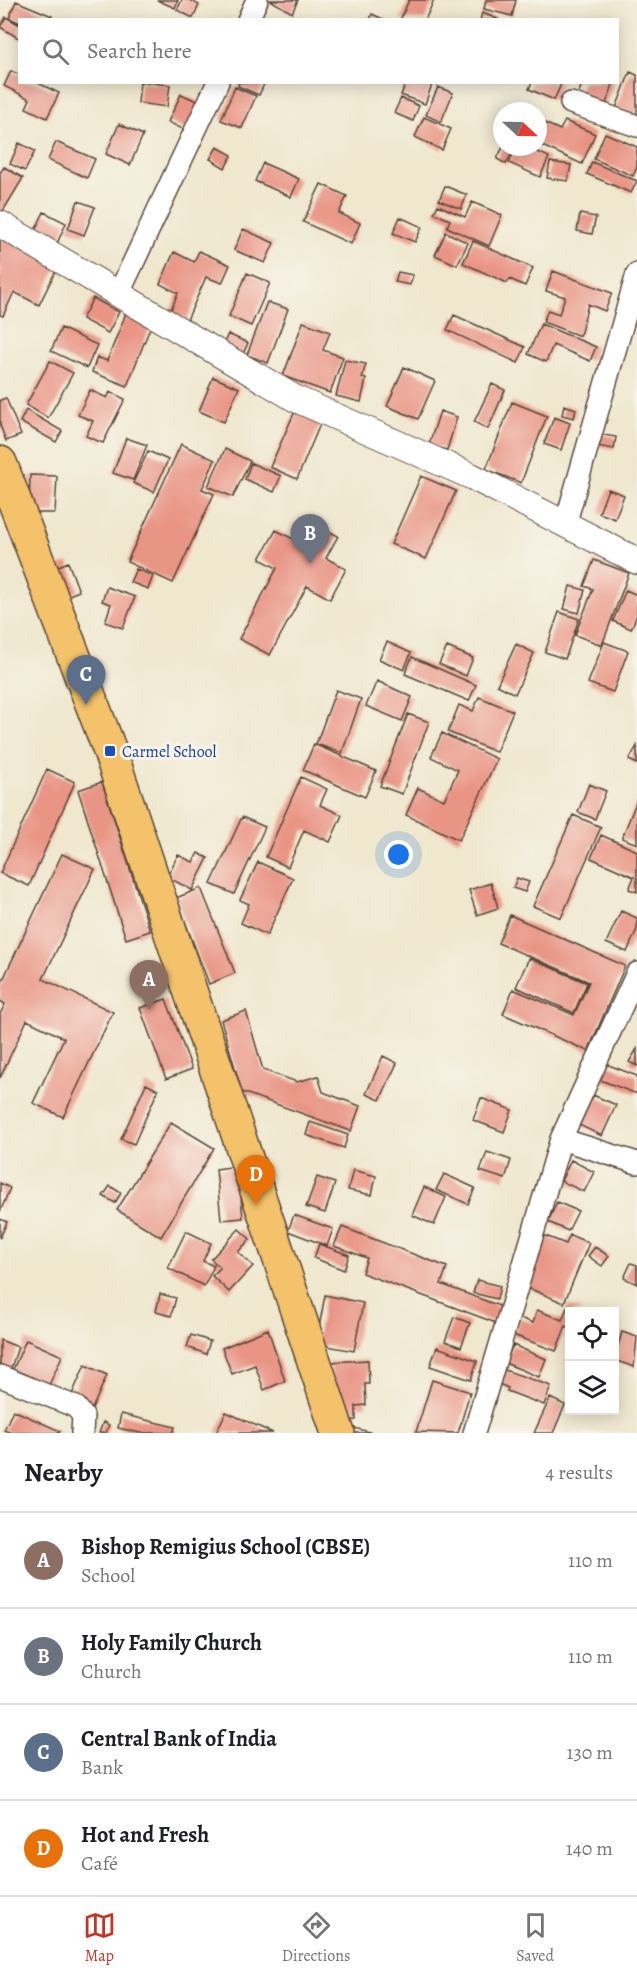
<!DOCTYPE html>
<html lang="en">
<head>
<meta charset="utf-8">
<style>
	:root { --surface:#fff; --page:#f6f6f6; --text:#202124; --muted:#757577; --line:#e0e0e0; --accent:#c8321e }
	body { margin:0; font-family:Alegreya,serif; background:var(--page); color:var(--text) }
	.controls { position:absolute; right:18px; bottom:18px; display:grid; overflow:hidden; border-radius:0px; box-shadow:0 3px 15px #0003 }
	.controls button { width:54px; height:54px; display:grid; place-items:center; padding:0; border:0; border-bottom:2px solid var(--line); background:var(--surface); color:var(--text); font:30px sans-serif }
	.compass { position:absolute; left:493px; top:102px; width:54px; height:54px; border-radius:50%; background:var(--surface); box-shadow:0 3px 15px #0003; rotate:112deg }
	.you { position:absolute; left:399px; top:855px; width:21px; height:21px; margin:-15px; border:4px solid #fff; border-radius:50%; background:#1a73e8; box-shadow:0 0 0 9px #1a73e833 }
	.badge { display:grid; place-items:center; width:39px; height:39px; border-radius:50%; background:var(--accent); color:#fff; font-size:20px; font-weight:700 }
	.pin { position:absolute; translate:-50% -50px; filter:drop-shadow(0 2px 3px #0008) }
	.pin::after { content:''; position:absolute; top:32px; width:21px; height:18px; background:inherit; clip-path:polygon(0 0,100% 0,50% 100%) }
	.list { margin:0; padding:0; list-style:none }
	h2 { display:flex; justify-content:space-between; align-items:center; height:78px; margin:0; padding:0 24px; font-size:26px }
	h2 small { font-size:20px; font-weight:400; color:var(--muted) }
	.list li { display:grid; grid-template-columns:39px 1fr auto; gap:18px; align-items:center; box-sizing:border-box; height:96px; padding:0 24px; border-top:2px solid var(--line) }
	.list b { display:block; font-size:22px; white-space:nowrap }
	.list p { margin:0; font-size:20px; white-space:nowrap; color:var(--muted) }
	.list em { font-size:20px; font-style:normal; color:var(--muted) }
	.icon { flex:none; width:33px; height:33px; fill:none; stroke:currentColor; stroke-width:2; stroke-linecap:round; stroke-linejoin:round }
	.map { position:relative; flex:none; width:637px; height:1433px; overflow:hidden }
	.search { position:absolute; background:var(--surface); box-shadow:0 3px 15px #0003; left:18px; right:18px; top:18px; height:66px; display:flex; align-items:center; gap:15px; box-sizing:border-box; padding:0 21px; border-radius:0px; color:var(--muted); font-size:22px }
	.sheet { height:462px; background:var(--surface) }
	nav { display:flex; justify-content:space-around; align-items:center; box-sizing:border-box; height:84px; border-top:2px solid var(--line); background:var(--surface); font-size:16px; color:var(--muted) }
	nav a { display:grid; justify-items:center; gap:3px }
	nav .on { color:var(--accent) }
	.map>svg:first-child { display:block }
	.building { fill:#e99585 }
	.lines { fill:none; stroke-linecap:round; stroke-linejoin:round }
	.minor-casing { stroke:#564638; stroke-width:24 }
	.tertiary-casing { stroke:#564638; stroke-width:28 }
	.primary-casing { stroke:#564638; stroke-width:36 }
	.minor { stroke:#fff; stroke-width:21 }
	.tertiary { stroke:#fff; stroke-width:26 }
	.primary { stroke:#f3c26a; stroke-width:33 }
	.transit-dot { fill:#1a4fb4; stroke:#f7f3e8; stroke-width:2 }
	.labels { text-anchor:middle; stroke-width:6; stroke-linejoin:round; paint-order:stroke }
	.transit-label { font-size:16px; fill:#164399; stroke:#f7f3e8; text-anchor:start }
</style>
</head>
<body>
<div class="map">
<svg width="637" height="1433" viewBox="0 0 637 1433">
	<rect width="100%" height="100%" fill="#f7f3e8"/>
	<filter id="ink" filterUnits="userSpaceOnUse"><feTurbulence type="fractalNoise" baseFrequency=".0167" numOctaves="2"/><feDisplacementMap in="SourceGraphic" scale="12" xChannelSelector="R" yChannelSelector="G"/><feConvolveMatrix kernelMatrix="1 2 1 2 8 2 1 2 1" color-interpolation-filters="sRGB"/></filter>
	<filter id="wash" filterUnits="userSpaceOnUse"><feTurbulence type="fractalNoise" baseFrequency=".008" numOctaves="4" result="noise"/><feDisplacementMap in="SourceGraphic" scale="24" xChannelSelector="R" yChannelSelector="G"/><feGaussianBlur stdDeviation="1.35" result="paint"/><feColorMatrix in="noise" values="0 0 0 0 0 0 0 0 0 0 0 0 0 0 0 0 0 1.4 0 .05"/><feComposite in="paint" operator="in"/></filter>
	<g filter="url(#wash)">
		<rect width="100%" height="100%" fill="#efe7ce"/>
		<g id="blocks">
			<path class="building" d="M157,0h21l-3,8z
				M182,0h8l9,5 -6,13 -16,-8z
				M270,0h28l-6,13z
				M409,0h25l-9,20h-25z
				M486,0h30l-4,16 -28,-7z
				M16,1l36,15 -1,4h-31v3l-11,-5z
				M482,13l16,6v1h-18z
				M372,14l13,6h-15z
				M6,17l14,8v14l-20,-12z
				M11,71l9,4v7h16l23,11 -12,25 -21,-10 4,-9 -26,-13z
				M630,72l7,3v41l-21,-8z
				M140,82l30,3 -3,22 -29,-4z
				M239,82h26l-6,13 -21,-9z
				M406,82h27l-8,22 -24,-9z
				M532,82h30l-8,18 -25,-11z
				M583,82h31l-10,27 -28,-10z
				M235,87l21,9 -14,32 -21,-8z
				M438,87l15,6 -12,29 -15,-7z
				M181,94l25,11 -13,29 -25,-12z
				M401,98l18,8 -6,15 -19,-8z
				M424,117l27,12 -9,21 -27,-13z
				M538,120l22,10 5,-9 30,13 -13,30 -44,-20z
				M119,124l24,11 -13,30 -24,-11z
				M605,133l32,14v20l-4,9 -39,-17z
				M56,142l39,17 -8,19 -39,-18z
				M19,143l16,8 -10,20 -15,-7z
				M217,147l15,8 -7,13 -15,-9z
				M503,147h12l-9,17 -9,-5z
				M517,147h10l22,10 -9,20 -31,-14z
				M550,162l21,3 -3,16 -21,-3z
				M592,162l45,19 -6,12 -44,-19z
				M263,163l36,16 -8,18 -36,-16z
				M4,167l19,11 -23,38v-43z
				M321,184l26,12 -8,17 21,10 -9,21 -48,-22z
				M445,186l22,9 -6,14 -22,-9z
				M78,201l17,6 -11,28 -16,-6z
				M472,202l30,13 -13,31 -42,-19 3,-7 -16,-7 4,-8 27,12z
				M44,212l22,11 -11,25 -23,-11z
				M580,214l16,3 -4,17 -15,-3z
				M400,217l22,10 -7,15 -22,-9z
				M243,229l31,14 -9,20 -31,-13z
				M446,232l22,11 -11,22 -22,-10z
				M0,235l59,29 -20,41 -25,-13 -11,24 -3,-1z
				M473,241l60,27 -8,18 -15,-7 -3,4 -44,-20z
				M199,251l31,14 -8,18 -16,-6 -19,43 -17,-8 8,-19 -18,-9 14,-32 20,10z
				M553,271l59,22 -7,18 -17,-7 -8,32 -37,-14 5,-12 11,4 6,-17 -19,-6z
				M398,272l15,3 -3,10 -15,-3z
				M247,273l23,10 -19,43 -22,-10z
				M93,298l26,14 -11,21 -26,-14z
				M267,302l21,7 -20,54 -21,-8z
				M126,313l26,10 -25,63 -35,-14 5,-15 10,4z
				M454,315l71,32 -7,16 -71,-33z
				M303,322l27,10 -7,18 20,7 -13,36 -47,-17z
				M541,324l55,23 -6,14 -37,-16 -7,17 -18,-8z
				M61,328l36,17 -10,23 -36,-17z
				M228,334l20,9 -7,15 -20,-9z
				M345,360l21,4 -4,14 4,1 -5,23 -25,-6z
				M50,361l23,12 -25,45 -22,-13z
				M404,367l31,14 -17,38 -31,-13z
				M213,377l26,11 -15,34 -25,-11z
				M492,384l13,6 -17,39 -14,-7z
				M90,390l17,8 3,-6 15,7 -22,44 -17,-7 7,-15 -15,-6z
				M6,398l15,37 -15,6 -6,-16v-25z
				M512,402l35,14 -26,67 -35,-14z
				M564,405l12,4 -2,9 -12,-3z
				M26,410l36,21 -6,11 -36,-20z
				M295,411l26,11 -24,57 -27,-12z
				M440,411l17,6 -10,33 -18,-5z
				M554,417l16,6 -9,27 -17,-6z
				M598,434l18,3 -2,12 -18,-3z
				M126,438l21,7 -14,35 -20,-7z
				M181,444l34,16 -13,29 12,5 -41,89 -46,-21z
				M225,449l25,12 -17,36 -25,-11z
				M148,451l20,9 -14,32 -21,-9z
				M251,463l30,13 -7,16 -29,-13z
				M30,475l27,1 -2,37h-26z
				M421,476l35,15 -30,68 -35,-15z
				M608,489l16,6 -9,24 -16,-6z
				M308,520l30,16 -12,22 20,11 -16,30 -23,-13 -37,69 -31,-16 38,-71 -17,-9 16,-29 21,11z
				M594,560l35,13 -27,72 -27,-10 18,-46 -9,-3z
				M68,562l11,29 -15,6 -10,-29z
				M136,569l17,7 -5,13 -18,-7z
				M570,586l15,4 -6,23 -15,-4z
				M107,587l28,10 -12,31 -18,-6 6,-18 -9,-3z
				M626,590l11,5v20l-6,14 -18,-8z
				M559,612l20,7 -14,40 -20,-7z
				M387,642l24,11 -7,17 -25,-11z
				M604,642l24,9 -15,41 -25,-9z
				M516,644l18,9 -19,41 -18,-9z
				M447,647l26,11 -7,18 -27,-12z
				M412,657l64,28 -7,16 -64,-27z
				M377,681l35,16 -10,24 -36,-15z
				M336,690l25,9 -19,54 -26,-9z
				M479,697l34,14 -17,41 -48,-20 11,-27 14,6z
				M408,714l21,8 -27,72 -22,-8z
				M442,733l55,26 -38,81 -53,-25 12,-27 26,12 14,-30 -27,-13z
				M314,744l62,27 -11,26 -62,-27z
				M637,746v18l-8,-4z
				M47,769l28,13 -46,104 -29,-13z
				M301,777l26,12 -7,16 22,10 -12,27 -26,-12 -16,37 -22,-10z
				M102,782l48,149 -24,8 -48,-149z
				M589,784l17,7 -11,28 -17,-7z
				M637,800v44l-15,-6z
				M573,815l28,12 -40,91 -28,-12z
				M242,817l23,10 -31,67 -23,-10z
				M601,835l36,16v41l-8,-3 5,-12 -43,-19z
				M198,853l10,5 -16,32 -25,-13 11,-22 15,7z
				M62,854l33,15 -52,110 70,33 -50,105 -30,-14 31,-65 -37,-18 -27,58v-64l5,-10 -5,-3v-15z
				M258,862l35,16 -26,57 -26,-12 8,-19 -9,-4z
				M517,878l12,4 -4,10 -12,-4z
				M491,883l7,25 -21,7 -8,-25z
				M201,888l34,85 -26,11 -33,-86z
				M621,911l16,7v11l-10,23 -21,-9z
				M510,915l115,51 -37,85 -85,-37 10,-25 61,26 15,-33 -91,-39z
				M529,958l58,25 -13,30 -58,-26z
				M166,999l26,70 -26,10 -26,-71z
				M246,1011l17,59 34,12 21,-6 5,16 37,14 -9,25 -109,-39 -21,-72z
				M637,1049v17l-8,-4z
				M383,1056l14,7 -17,37 -14,-6z
				M601,1062l36,14v18l-42,-16z
				M146,1084l12,6 -24,54 -13,-5z
				M593,1095l23,10 -14,31 -23,-11z
				M481,1098l31,12 -8,22 -31,-12z
				M171,1122l43,26 -53,89 -44,-27z
				M310,1122l38,13 -4,13 -38,-13z
				M487,1152l24,8 -6,19 -25,-8z
				M571,1160l23,12 -10,20 -23,-11z
				M238,1166l5,52 -22,2 -5,-51z
				M353,1170l23,6 -4,19 -24,-5z
				M444,1174l31,14 -7,16 -32,-14z
				M317,1177l18,6 -10,30 -19,-6z
				M0,1183l10,5 -10,24z
				M110,1186l11,7 -6,10 -12,-7z
				M424,1187l22,10 -12,28 -22,-10z
				M557,1202l21,9 -10,20 -20,-9z
				M294,1215l39,14 -6,17 -39,-15z
				M0,1219l7,3 -7,16z
				M342,1227l105,40 -6,17 61,23 -6,16 -134,-50 5,-15 -33,-12z
				M239,1229l11,10 -12,13 15,14 -24,26 -17,-16 8,-8 -9,-9z
				M186,1231l25,12 -8,18 11,5 -10,20 -36,-18z
				M543,1235l23,9 4,-9 19,8 -25,60 -43,-18z
				M319,1244l30,11 -5,15 -30,-12z
				M595,1247l14,9 -7,10 -14,-10z
				M631,1263l6,2v19l-13,-6z
				M477,1280l23,6 -3,13 -24,-6z
				M160,1294l16,4 -5,18 -15,-4z
				M325,1295l38,8 -9,48 -38,-7z
				M568,1305l15,6 -13,1v16l-4,-2 -10,25 -43,-16 7,-17 13,5 4,-13 25,10z
				M454,1317l16,6 -9,24 -16,-6z
				M268,1329l17,52 -21,9 -9,-25 -23,9 -10,-26z
				M622,1332l15,5 -3,30 -20,-7z
				M191,1335l19,6 -4,13 -19,-7z
				M0,1340l18,7 -8,24 -10,-4z
				M26,1340l36,16 -16,36 -36,-16z
				M513,1345l33,14 -7,18 -34,-14z
				M437,1347l40,14 -6,19 -41,-14z
				M368,1360l1,24h-4l1,21 -10,1v14l-16,1 -11,-59z
				M85,1365l22,10 -15,34 -22,-10z
				M499,1368l52,18 -7,19 -37,-14 1,-3 -14,-6z
				M432,1380l38,12 -12,41 -42,-1z
				M550,1398l15,7 -12,28h-19z
				M13,1410l47,21 -1,2h-48l-7,-3z
				M226,1412l47,21h-57z
				M121,1414l54,13 -2,6h-33l-22,-5z
				M103,1422l6,3 -3,8h-7z
				M350,1427l20,5v1h-21z"/>
		</g>
	</g>
	<g filter="url(#ink)">
		<use href="#blocks" fill-opacity="0" stroke="#564638" stroke-width="1.5"/>
		<g class="lines">
			<defs>
				<path id="minor" d="M248,20l9,-20
					M571,103l66,23
					M119,293l99,-211
					M565,525l72,-251
					M561,1139l76,24
					M0,1376l76,31 7,9 -1,17
					M474,1433l87,-294 76,-166"/>
				<path id="tertiary" d="M0,224l296,175 175,77 166,85"/>
				<path id="primary" d="M0,463l110,288 228,682"/>
			</defs>
			<use href="#minor" class="minor-casing"/>
			<use href="#tertiary" class="tertiary-casing"/>
			<use href="#primary" class="primary-casing"/>
			<use href="#minor" class="minor"/>
			<use href="#tertiary" class="tertiary"/>
			<use href="#primary" class="primary"/>
		</g>
	</g>
	<rect class="transit-dot" x="104" y="745" width="12" height="12" rx="3"/>
	<g class="labels">
		<g class="transit-label">
			<text x="122" y="757">Carmel School</text>
		</g>
	</g>
</svg>
<div class="controls">
<button><svg class="icon" aria-label="locate" viewBox="0 0 24 24"><circle cx="12" cy="12" r="6"/><path d="M12 2v4M12 18v4M2 12h4M18 12h4"/></svg></button>
<button><svg class="icon" aria-label="layers" viewBox="0 0 24 24"><path d="M12 4l9 5-9 5-9-5zM3 14l9 5 9-5"/></svg></button>
</div>
<svg class="compass" viewBox="-18 -18 36 36"><path d="M0-13l5 13h-10z" fill="#e53935"/><path d="M0 13l5-13h-10z" fill="#757577"/></svg>
<div class="you"></div>
<div class="pin badge" style="left:149px;top:1010px;background:#8d6e63">A</div>
<div class="pin badge" style="left:310px;top:564px;background:#6b7280">B</div>
<div class="pin badge" style="left:86px;top:705px;background:#5c6f8a">C</div>
<div class="pin badge" style="left:256px;top:1205px;background:#e8710a">D</div>
<div class="search"><svg class="icon" aria-label="search" viewBox="0 0 24 24"><circle cx="10" cy="10" r="6"/><path d="M15 15l6 6"/></svg>Search here</div>
</div>
<section class="sheet">
<h2>Nearby<small>4 results</small></h2>
<ul class="list">
<li><span class="badge" style="background:#8d6e63">A</span><div><b>Bishop Remigius School (CBSE)</b><p>School</p></div><em>110 m</em></li>
<li><span class="badge" style="background:#6b7280">B</span><div><b>Holy Family Church</b><p>Church</p></div><em>110 m</em></li>
<li><span class="badge" style="background:#5c6f8a">C</span><div><b>Central Bank of India</b><p>Bank</p></div><em>130 m</em></li>
<li><span class="badge" style="background:#e8710a">D</span><div><b>Hot and Fresh</b><p>Café</p></div><em>140 m</em></li>
</ul>
</section>
<nav>
<a class="on"><svg class="icon" aria-label="map" viewBox="0 0 24 24"><path d="M3 6l6-2 6 2 6-2v14l-6 2-6-2-6 2zM9 4v14M15 6v14"/></svg>Map</a>
<a><svg class="icon" aria-label="directions" viewBox="0 0 24 24"><path d="M12 3l9 9-9 9-9-9zM9 14v-3h6M13 9l2 2-2 2"/></svg>Directions</a>
<a><svg class="icon" aria-label="saved" viewBox="0 0 24 24"><path d="M7 4h10v16l-5-4-5 4z"/></svg>Saved</a>
</nav>
</body>
</html>
